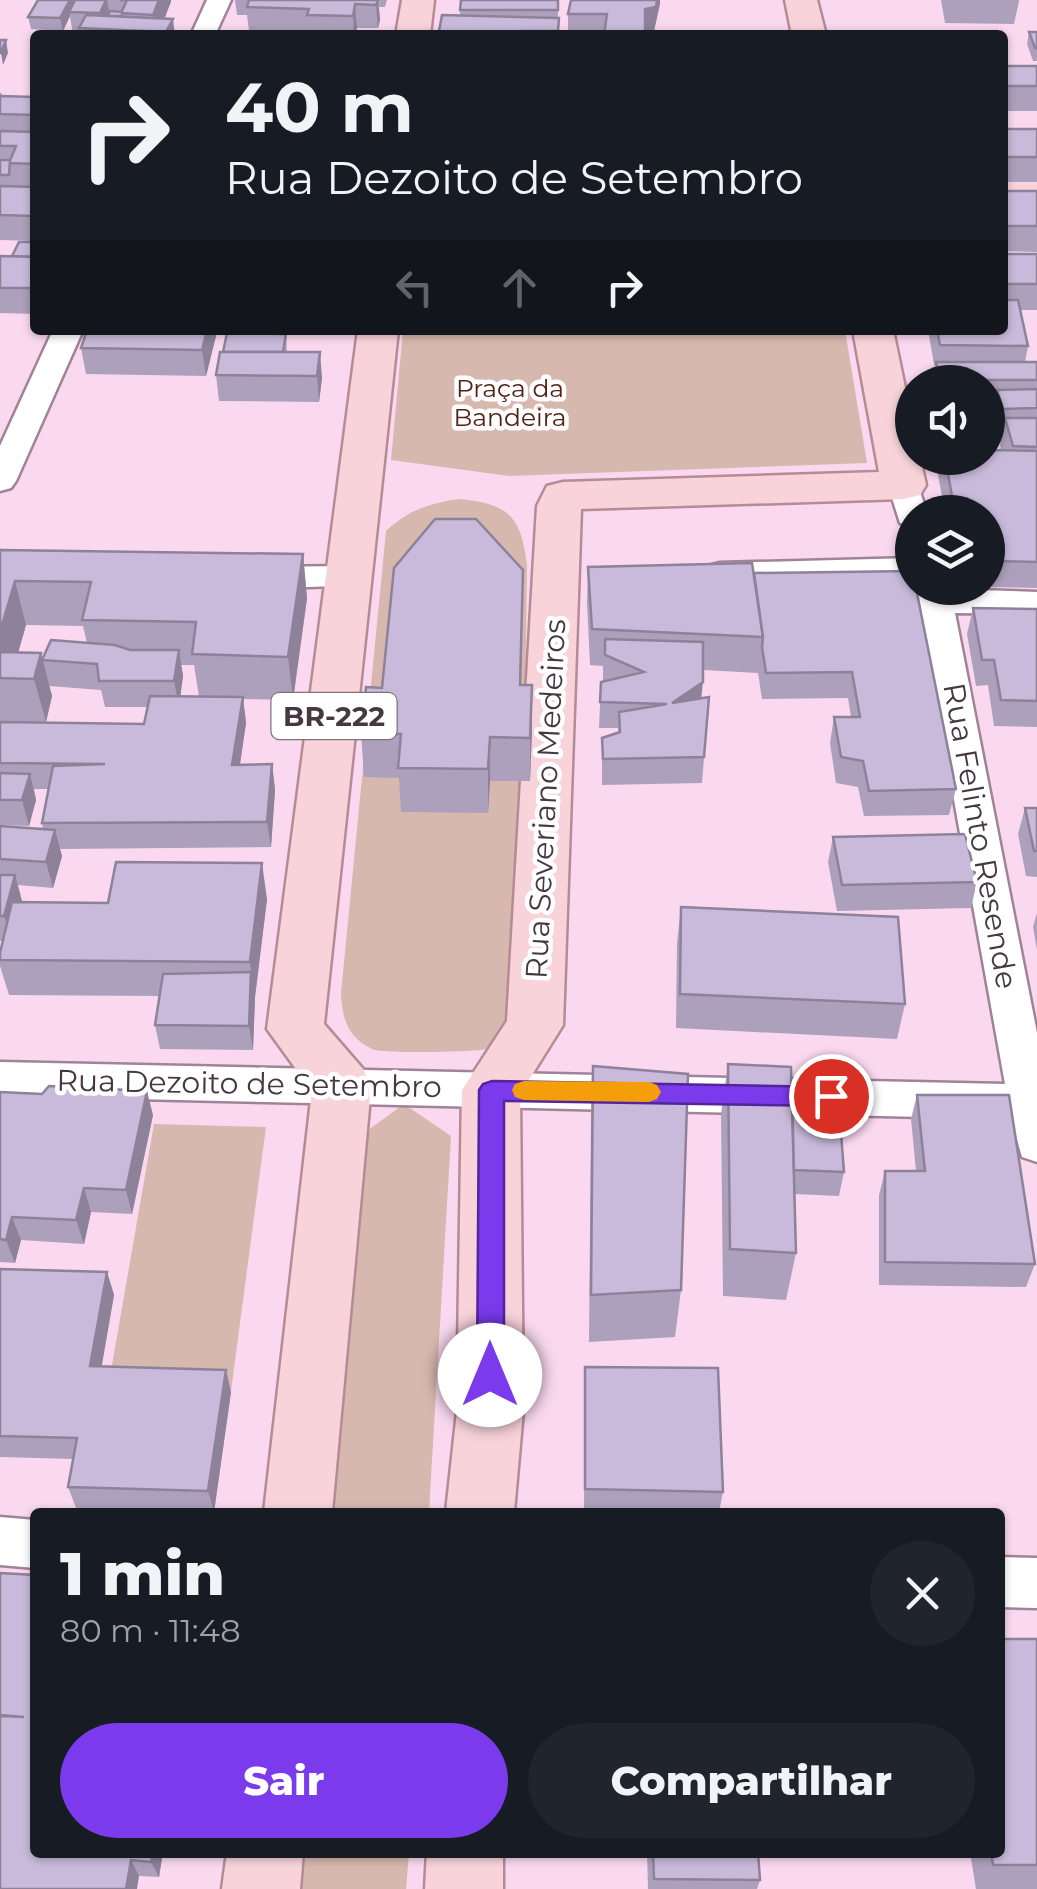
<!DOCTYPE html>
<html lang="pt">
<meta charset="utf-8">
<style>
:root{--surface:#171b24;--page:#20242c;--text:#f1f3f6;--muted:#9ea1a6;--accent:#7c3aed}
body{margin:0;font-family:Montserrat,sans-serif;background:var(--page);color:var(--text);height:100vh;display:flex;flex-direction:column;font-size:38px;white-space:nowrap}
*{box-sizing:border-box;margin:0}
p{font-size:32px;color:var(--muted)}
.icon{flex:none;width:55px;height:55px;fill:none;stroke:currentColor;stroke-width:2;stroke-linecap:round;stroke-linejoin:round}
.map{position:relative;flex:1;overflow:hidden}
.side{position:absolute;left:30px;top:1508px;width:975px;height:350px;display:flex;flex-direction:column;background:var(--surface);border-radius:10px;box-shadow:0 2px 8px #0004}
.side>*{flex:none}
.top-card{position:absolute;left:30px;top:30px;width:978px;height:305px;border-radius:10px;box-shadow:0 2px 8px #0004;background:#171b24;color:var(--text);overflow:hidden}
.controls{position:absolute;left:895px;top:365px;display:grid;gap:20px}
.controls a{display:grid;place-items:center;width:110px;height:110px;border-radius:50%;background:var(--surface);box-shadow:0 2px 8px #0004;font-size:50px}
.pin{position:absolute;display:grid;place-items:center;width:85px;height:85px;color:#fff;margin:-42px;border:5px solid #fff;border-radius:50%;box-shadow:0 2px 10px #0007}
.me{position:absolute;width:110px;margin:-55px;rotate:0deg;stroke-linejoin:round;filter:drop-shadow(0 0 8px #0008)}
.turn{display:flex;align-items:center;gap:35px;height:210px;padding:0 30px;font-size:45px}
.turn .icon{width:130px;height:130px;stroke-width:2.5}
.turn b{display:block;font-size:70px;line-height:85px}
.lanes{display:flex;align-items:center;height:95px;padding:0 30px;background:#0003;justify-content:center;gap:50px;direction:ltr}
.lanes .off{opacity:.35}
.round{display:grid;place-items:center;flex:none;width:105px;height:105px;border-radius:52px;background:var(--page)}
.overview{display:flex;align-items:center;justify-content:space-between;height:170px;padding:0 30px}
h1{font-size:60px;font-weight:800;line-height:75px}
.cta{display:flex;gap:20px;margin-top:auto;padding:20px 30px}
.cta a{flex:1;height:115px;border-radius:60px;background:var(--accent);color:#fff;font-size:40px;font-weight:800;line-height:115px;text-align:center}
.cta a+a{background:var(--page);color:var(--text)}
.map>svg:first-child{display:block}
.green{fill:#d7b8ae}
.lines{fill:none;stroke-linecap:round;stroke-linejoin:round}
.street-casing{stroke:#a18398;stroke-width:5}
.primary-casing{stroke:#b68b95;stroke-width:5}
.street{fill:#fff;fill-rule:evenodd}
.primary{fill:#f8d4da;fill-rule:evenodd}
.wall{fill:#ada0bc;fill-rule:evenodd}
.shaded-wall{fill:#8d8299}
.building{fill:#c9badb;stroke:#8d8299;stroke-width:2.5}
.route{fill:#7c3aed;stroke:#51269a;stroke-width:2.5}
.slow{fill:#f59e0b}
.labels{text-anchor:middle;stroke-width:9;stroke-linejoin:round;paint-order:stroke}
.far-park-label{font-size:25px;fill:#532213;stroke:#fff}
.shield{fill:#fff;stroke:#7d747a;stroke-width:2.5}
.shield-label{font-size:28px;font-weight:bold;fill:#453841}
.street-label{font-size:30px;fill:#453841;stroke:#fff}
</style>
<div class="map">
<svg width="1037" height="1889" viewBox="0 0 1037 1889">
<rect width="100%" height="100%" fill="#fad9f0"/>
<!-- green -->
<g class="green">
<polygon points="403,330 845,330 867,463 509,476 391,460"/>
<path d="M460,499C510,504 521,517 527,565L521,1020C513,1035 505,1045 487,1049C474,1052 380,1054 372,1049C347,1037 342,1018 341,993L386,531C408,510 430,503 460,499Z"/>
<polygon points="404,1104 451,1136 429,1512 329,1512 364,1133"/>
<polygon points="154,1124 266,1127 231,1391 108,1388"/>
<polygon points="297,1853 409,1853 406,1889 293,1889"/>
</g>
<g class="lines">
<!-- street casing -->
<g class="street-casing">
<g id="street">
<polygon points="207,0 231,0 215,35 191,35"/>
<polygon points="53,330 83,330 16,481 11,488 0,491 0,446"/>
<polygon points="904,475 915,478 927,512 912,512 912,526 900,523 888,485 893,478"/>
<polygon points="912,558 912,580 720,585 708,582 703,574 708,566 720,563"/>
<polygon points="351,566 363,569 368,577 363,585 254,589 242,586 237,578 242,570 254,567"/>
<polygon points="916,588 1037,592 1037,614 955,613 1037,1033 1037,1162 1022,1157 1011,1119 0,1096 0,1062 1005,1084"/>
<polygon points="0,1517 35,1520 35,1568 0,1565"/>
<polygon points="1000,1557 1037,1558 1037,1608 1000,1607"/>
</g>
</g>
<!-- primary casing -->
<g class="primary-casing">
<g id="primary">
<polygon points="402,0 434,0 430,35 396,35"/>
<polygon points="785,0 817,0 826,35 792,35"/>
<rect x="1002" y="179" width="35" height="22"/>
<polygon points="358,330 398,330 324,1024 363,1069 371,1086 332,1512 264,1512 312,1091 267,1029"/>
<polygon points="853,330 893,330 912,421 912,458 920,458 926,485 920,495 904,499 581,509 563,1025 520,1094 523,1411 514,1512 446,1512 457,1411 462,1090 507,1021 537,506 547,486 563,482 879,472"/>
<polygon points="227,1852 303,1852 300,1889 222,1889"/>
<polygon points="427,1852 503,1852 503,1889 425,1889"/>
</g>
</g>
<!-- street -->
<use href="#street" class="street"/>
<!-- primary -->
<use href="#primary" class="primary"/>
</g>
<!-- wall -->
<g class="wall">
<polygon points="75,0 171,0 165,18 175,35 73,35 70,16 63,31 31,29 28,17"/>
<polygon points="235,0 387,0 385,7 379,7 380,20 378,28 357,28 356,35 309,35 309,33 249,31 247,15 237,15"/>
<polygon points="461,0 558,0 558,35 439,35 439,31 460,16"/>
<polygon points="571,0 660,0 654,31 645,32 645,35 568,35 568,14"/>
<polygon points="941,0 1019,0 1019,1 1014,24 945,23"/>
<polygon points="1029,32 1037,32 1037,61 1033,61 1027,44"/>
<rect x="1002" y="66" width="35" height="45"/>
<polygon points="0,92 3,96 35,97 35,241 0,240"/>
<rect x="1002" y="129" width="35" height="53"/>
<polygon points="1002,191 1037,191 1037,252 1002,251"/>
<polygon points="35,242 35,314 0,313 0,256 12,256"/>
<path d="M1002,254H1037V310H1020L1028,346L1025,362H1037V588L988,587V512H945L938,475L942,458H988V382H932L935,370L928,330H1002ZM988,406H994L991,416L998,435H1002L1000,444L1001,451L990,450L994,432Z"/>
<polygon points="87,330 215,330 216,336 206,376 86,374 81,348"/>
<polygon points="286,334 287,352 322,378 319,402 219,401 216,375"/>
<path d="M0,550L303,554L307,598L293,700L243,699L246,723L240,765L272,764L275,790L271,847L60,849L62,856L53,888L18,885L22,902L108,903L267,899L255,997L253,1050L160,1049L155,1025L159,996L9,995L0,966V953L3,941H0V826L43,829L42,823L49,789H34L36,800L29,826L0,825V722L144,724L147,707H105L101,690L49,686L52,696L46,722H0ZM26,625L83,626L87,643L43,659L18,652ZM181,665H194L199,697L180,696L183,676Z"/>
<polygon points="588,567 754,573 912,571 956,789 949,815 864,816 858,787 836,783 830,743 834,717 851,717 848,698 762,699 758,673 703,670 701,699 709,697 702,783 602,785 602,738 618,732 618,728 599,728 601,682 603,681 603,666 590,665 587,603"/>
<polygon points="523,570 521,685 532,729 530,781 490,781 488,813 401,812 399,778 364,777 361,733 382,688"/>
<polygon points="973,608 1037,609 1037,727 994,726 988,685 976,686 967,634"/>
<polygon points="1025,808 1037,808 1037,877 1026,876 1018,834"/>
<polygon points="833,837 977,882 971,908 837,911 828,862"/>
<polygon points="681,907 905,1004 897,1039 676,1028 677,943"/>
<polygon points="1037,913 1037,950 1033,927"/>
<polygon points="728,1064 792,1093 844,1172 839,1196 794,1194 796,1253 786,1300 723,1296 721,1114"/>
<polygon points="593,1066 681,1290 675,1337 589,1342 591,1116"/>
<polygon points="0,1092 153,1115 132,1214 91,1212 84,1244 21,1240 15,1263 0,1262"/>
<polygon points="917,1095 1035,1264 1026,1287 879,1285 879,1195 885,1171 916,1171 911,1119"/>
<polygon points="0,1269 107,1272 114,1295 101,1366 231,1392 214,1512 76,1508 68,1487 73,1459 0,1457"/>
<polygon points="585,1367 723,1492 719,1512 584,1510"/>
<polygon points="1037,1639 1037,1889 976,1889 970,1852 1000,1852"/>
<polygon points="35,1852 163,1852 159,1877 139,1876"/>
<polygon points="647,1852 758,1852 760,1880 757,1889 648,1889"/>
</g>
<!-- shaded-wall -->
<g class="shaded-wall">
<polygon points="70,0 74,0 69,12 70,16 63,31 60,18"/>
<polygon points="107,0 111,23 103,29 100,13"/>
<polygon points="159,0 171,0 171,2 159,31 155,31 153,15"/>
<polygon points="378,0 380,20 378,28 376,5"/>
<polygon points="657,0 660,0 660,4 654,31 644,32 645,9"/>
<polygon points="355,4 357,28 354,35 353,16"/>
<polygon points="173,19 175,35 167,35 166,32"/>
<polygon points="6,40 8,53 3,65 1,53"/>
<polygon points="207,330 215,330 216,336 206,376 202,350"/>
<polygon points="320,352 322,378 319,402 317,376"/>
<polygon points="303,554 307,598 293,700 288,657"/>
<polygon points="15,581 26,625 11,678 0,673 0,632"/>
<polygon points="179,650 183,676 179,707 174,681"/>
<polygon points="41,653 52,696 46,722 34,679"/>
<polygon points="703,682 700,708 672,703"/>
<polygon points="532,685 532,729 530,781 530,738"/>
<polygon points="243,697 246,723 236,790 232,765"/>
<polygon points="490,737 490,781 488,813 488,769"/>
<polygon points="272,764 275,790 271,847 267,822"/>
<polygon points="30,774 36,800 29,826 22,800"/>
<polygon points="55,830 62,856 53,888 46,862"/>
<polygon points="262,863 267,899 255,997 253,1050 249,1026 251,972 250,962"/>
<polygon points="15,875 22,901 12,941 4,916"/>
<polygon points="147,1091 153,1115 132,1214 126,1190"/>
<polygon points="84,1188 91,1212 84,1244 76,1220"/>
<polygon points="12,1217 21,1240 15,1263 6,1240"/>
<polygon points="107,1272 114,1295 98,1388 90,1366"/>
<polygon points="226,1370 231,1392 214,1512 208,1491"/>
<polygon points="153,1852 163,1852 159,1877 151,1862"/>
<polygon points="131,1860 139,1876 137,1889 126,1889"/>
</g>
<!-- building -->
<g class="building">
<polygon points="38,0 70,0 60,18 28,17"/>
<polygon points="75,0 106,0 100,13 69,12"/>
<polygon points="120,0 159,0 153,15 121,13 127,0"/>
<polygon points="249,0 378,0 376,5 355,4 353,16 307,15 309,9 247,7"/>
<polygon points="461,0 558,0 558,10 460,10"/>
<polygon points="571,0 657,0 656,7 645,9 645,35 604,35 607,14 568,14"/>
<polygon points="110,11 122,12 122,16 108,16"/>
<polygon points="86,15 173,19 166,32 79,28"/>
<polygon points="442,15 559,18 558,31 522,31 521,35 459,35 459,32 439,31"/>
<polygon points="1029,32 1037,32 1037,48 1035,48"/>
<polygon points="0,40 6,40 1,53 0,53"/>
<rect x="1002" y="66" width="35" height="20"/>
<polygon points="0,96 35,97 35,115 0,114"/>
<rect x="1002" y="129" width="35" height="28"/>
<polygon points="0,131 35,132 35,164 9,163 16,146 0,146"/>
<polygon points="0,160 10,160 9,175 0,175"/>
<polygon points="0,186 35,187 35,216 0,215"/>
<rect x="1002" y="191" width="35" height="35"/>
<polygon points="19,242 35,242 35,257 12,256"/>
<rect x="1002" y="254" width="35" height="30"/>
<polygon points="0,256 35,257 34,288 0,288"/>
<polygon points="1002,300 1018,300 1028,346 940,345 937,330 1002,330"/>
<polygon points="87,330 207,330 202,350 81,348"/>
<polygon points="227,333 286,334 283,352 223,352"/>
<polygon points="220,352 320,352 317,376 216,375"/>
<polygon points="936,362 1037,362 1037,380 941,380"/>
<polygon points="1037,389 1037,408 1003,409 997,390"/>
<polygon points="988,405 994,432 988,432"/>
<polygon points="1005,418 1037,418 1037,447 1013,446"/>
<polygon points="988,450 1037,451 1037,562 988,561 988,512 955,512 945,458 988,458"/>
<polygon points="435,519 476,519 523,570 520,685 532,685 530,738 490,737 488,769 398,768 401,734 361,733 366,687 382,688 394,568"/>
<polygon points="0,550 303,554 288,657 192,654 196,622 82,620 91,582 15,581 0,632"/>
<polygon points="752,563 763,637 592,629 588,567"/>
<polygon points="912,571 912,588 916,588 956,789 869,791 863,761 841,757 834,717 860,717 852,672 766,673 762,647 763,637 754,573"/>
<polygon points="973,608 1037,609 1037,701 1001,700 994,660 982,660"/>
<polygon points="605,639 703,642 703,682 672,703 709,697 704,757 603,759 602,738 620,732 619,712 667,704 600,702 601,682 644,672 605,655"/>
<polygon points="51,640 115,645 130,650 179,650 174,681 99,681 97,664 42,660"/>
<polygon points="0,652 41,653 34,679 0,678"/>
<polygon points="150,696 243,697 232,765 272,764 267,822 42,823 53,766 105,764 0,763 0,722 144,724"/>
<polygon points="0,773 30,774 22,800 0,800"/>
<polygon points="1025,808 1037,808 1037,851 1034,851"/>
<polygon points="0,826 55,830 46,862 0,859"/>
<polygon points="965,834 977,882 842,885 833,837"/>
<polygon points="116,862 262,863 250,962 0,960 0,953 12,902 108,903"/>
<polygon points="0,875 15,875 4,916 0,916"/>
<polygon points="681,907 898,917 905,1004 680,994"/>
<polygon points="251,972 249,1026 155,1025 163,974"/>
<polygon points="728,1064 791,1067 796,1253 730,1249"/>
<polygon points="593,1066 688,1074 681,1290 591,1295"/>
<polygon points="49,1086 147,1091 126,1190 84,1188 76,1220 12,1217 6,1240 0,1239 0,1092 42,1094"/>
<polygon points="792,1093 838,1094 844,1172 794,1170"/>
<polygon points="917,1095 1009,1095 1035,1264 885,1262 885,1171 925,1171"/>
<polygon points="0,1269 107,1272 90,1366 226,1370 208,1491 68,1487 77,1438 0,1436"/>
<polygon points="585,1367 718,1368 723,1492 585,1489"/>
<polygon points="0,1573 35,1575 35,1852 153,1852 151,1862 131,1860 126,1889 0,1889 0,1716 24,1717 0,1715"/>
<polygon points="1000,1639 1037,1639 1037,1865 993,1865 991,1852 1000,1852"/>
<polygon points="653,1852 758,1852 760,1880 654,1879"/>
</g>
<!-- route -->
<polygon class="route" points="492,1081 831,1087 840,1090 843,1096 840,1103 831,1106 504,1101 504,1375 500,1384 490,1387 481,1384 477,1375 479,1090 483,1084"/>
<!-- slow -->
<polygon class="slow" points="524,1081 649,1082 657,1085 661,1092 657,1099 649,1102 524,1100 515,1097 512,1090 515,1084"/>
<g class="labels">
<!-- far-park labels -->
<g class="far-park-label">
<text x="510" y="397">Praça da<tspan x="510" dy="29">Bandeira</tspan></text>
</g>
<!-- shield labels -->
<rect class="shield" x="271.5" y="693" width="125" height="46" rx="8"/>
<g class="shield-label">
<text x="334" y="726">BR-222</text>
</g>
<!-- street labels -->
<g class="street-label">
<text transform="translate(546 799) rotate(-87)" y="10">Rua Severiano Medeiros</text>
<text transform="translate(980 836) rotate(80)" y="10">Rua Felinto Resende</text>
<text transform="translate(249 1084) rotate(1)" y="10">Rua Dezoito de Setembro</text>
</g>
</g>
</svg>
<div class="controls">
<a><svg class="icon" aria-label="sound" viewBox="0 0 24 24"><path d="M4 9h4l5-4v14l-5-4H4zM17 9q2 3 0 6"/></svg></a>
<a><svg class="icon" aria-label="layers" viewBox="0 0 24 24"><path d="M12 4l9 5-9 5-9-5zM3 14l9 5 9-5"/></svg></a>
</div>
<div class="pin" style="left:831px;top:1096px;background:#d93025"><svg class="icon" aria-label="arrive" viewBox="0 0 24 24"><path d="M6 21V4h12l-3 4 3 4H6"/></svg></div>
<svg class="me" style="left:490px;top:1375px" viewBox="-20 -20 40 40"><circle r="19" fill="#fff"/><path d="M0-13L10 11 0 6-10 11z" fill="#7c3aed"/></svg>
<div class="top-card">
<div class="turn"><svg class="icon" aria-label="right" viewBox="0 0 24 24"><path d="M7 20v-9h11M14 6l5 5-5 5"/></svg><div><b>40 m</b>Rua Dezoito de Setembro</div></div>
<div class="lanes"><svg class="icon off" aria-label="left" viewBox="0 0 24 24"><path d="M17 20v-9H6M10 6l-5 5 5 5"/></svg><svg class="icon off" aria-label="ahead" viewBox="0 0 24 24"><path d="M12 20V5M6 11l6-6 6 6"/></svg><svg class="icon" aria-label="right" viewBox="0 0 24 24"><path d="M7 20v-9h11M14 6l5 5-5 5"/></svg></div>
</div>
<section class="side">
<div class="overview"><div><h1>1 min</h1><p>80 m · 11:48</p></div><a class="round"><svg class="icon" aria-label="close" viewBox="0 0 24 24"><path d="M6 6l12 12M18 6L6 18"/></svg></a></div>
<div class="cta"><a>Sair</a><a>Compartilhar</a></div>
</section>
</div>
